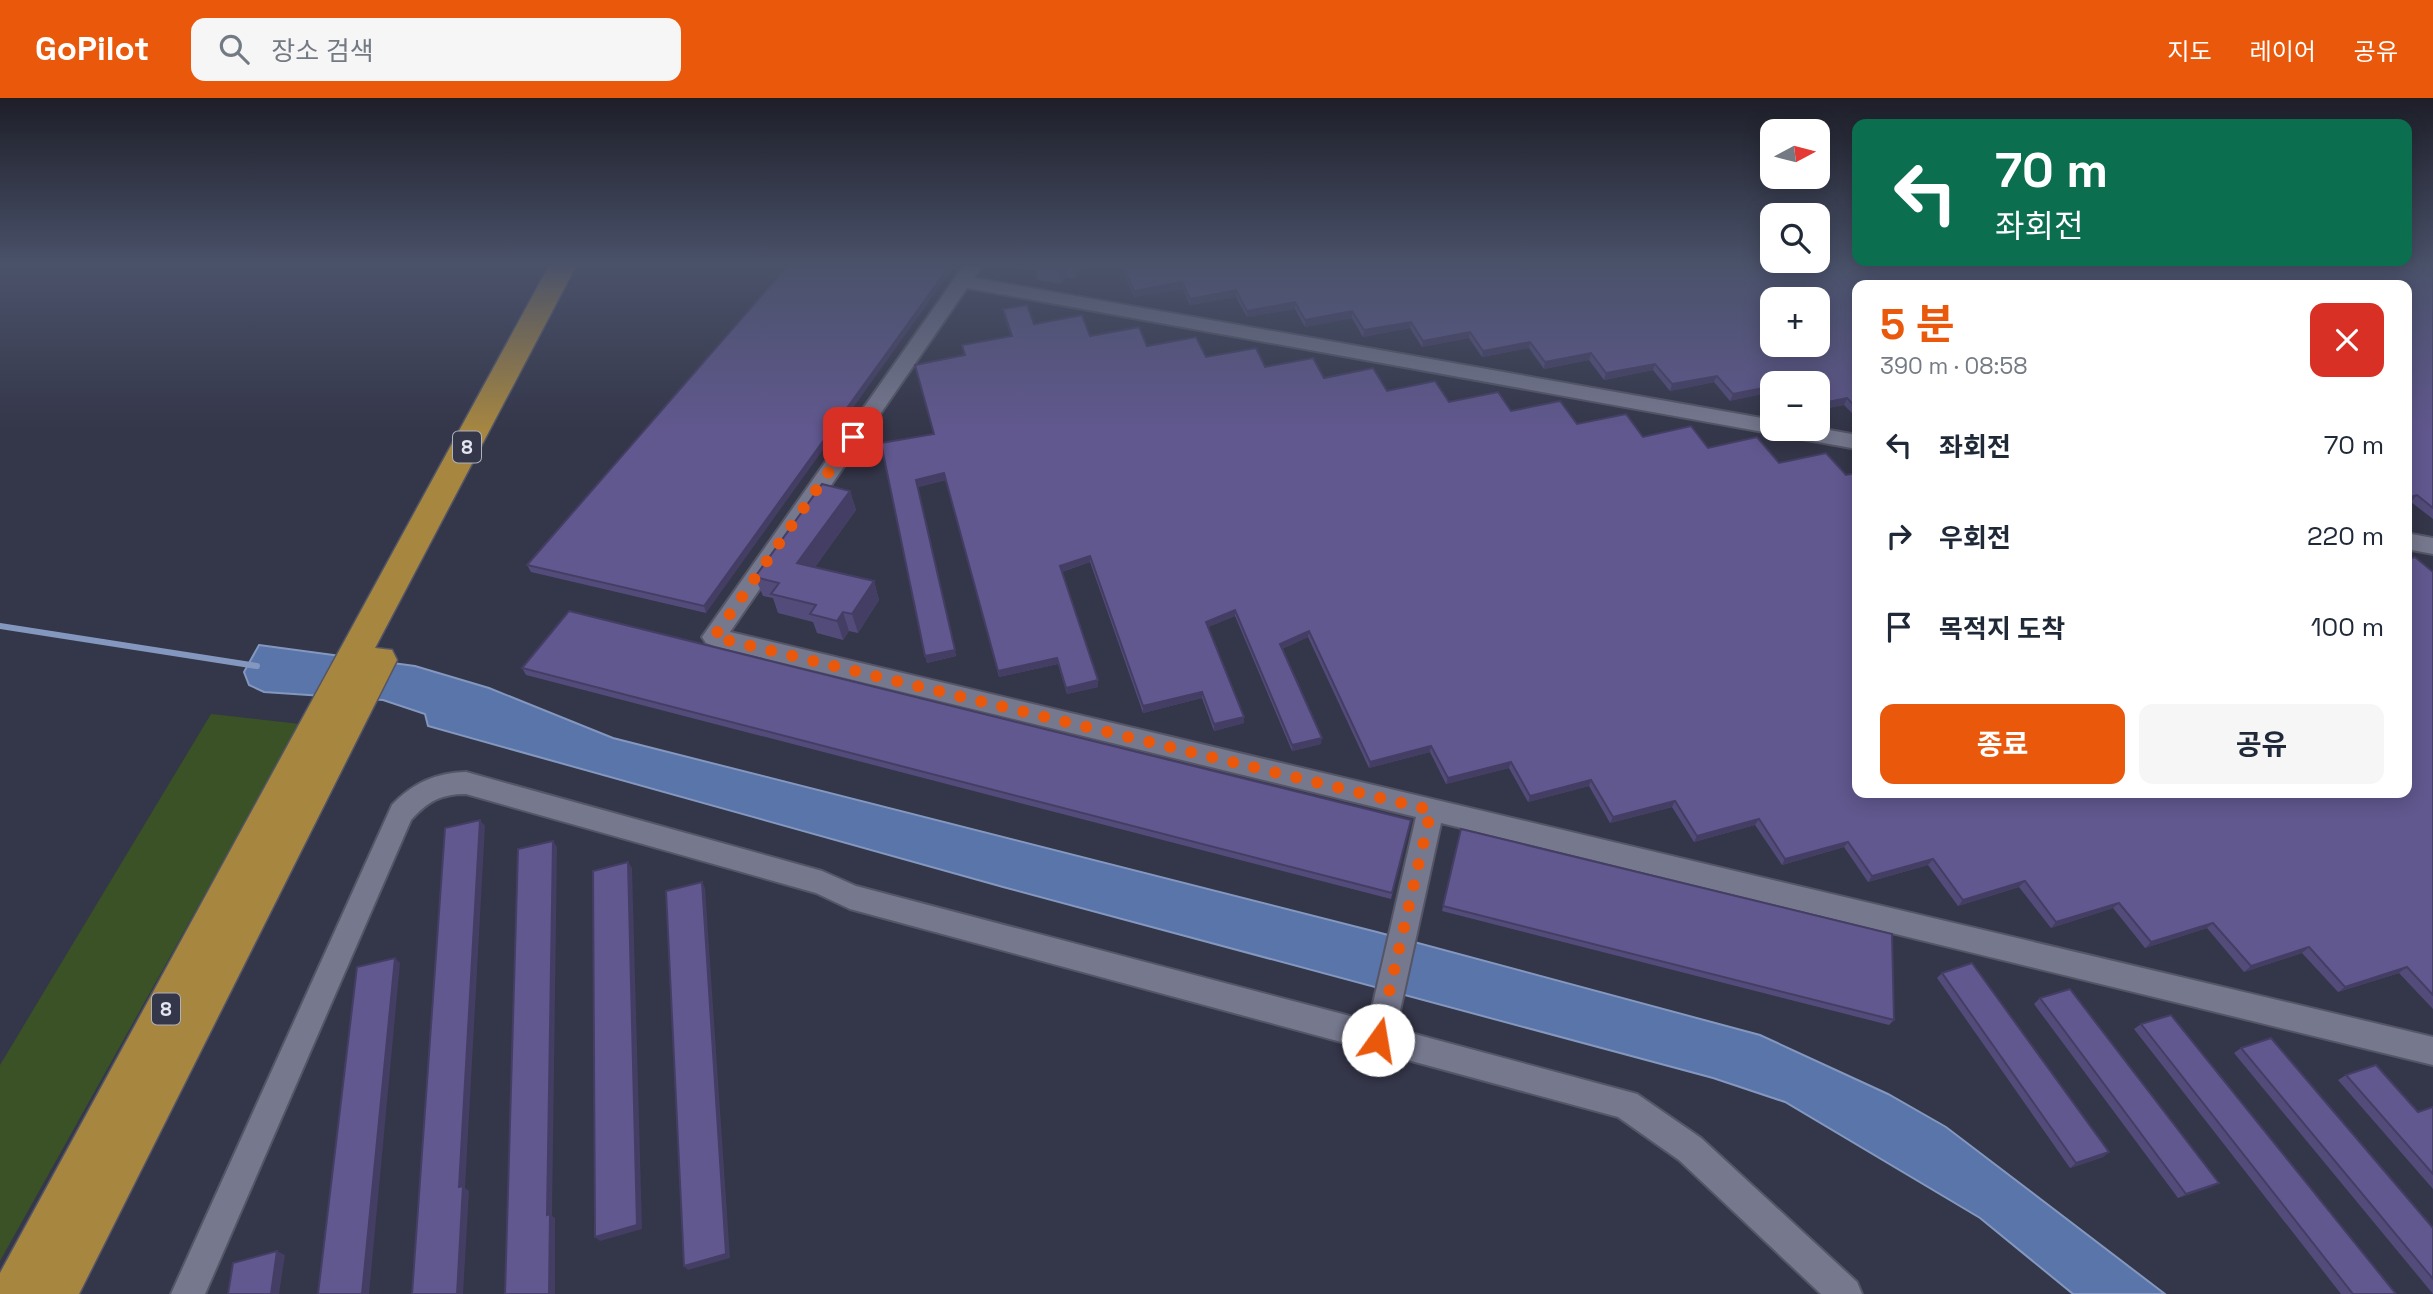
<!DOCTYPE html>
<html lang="ko">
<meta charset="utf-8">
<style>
:root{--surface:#fff;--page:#f6f6f7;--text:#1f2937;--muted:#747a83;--accent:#ea580c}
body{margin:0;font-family:"Space Grotesk","Noto Sans KR",sans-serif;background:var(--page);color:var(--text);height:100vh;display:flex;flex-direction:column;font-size:26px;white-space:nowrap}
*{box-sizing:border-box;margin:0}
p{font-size:23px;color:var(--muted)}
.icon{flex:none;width:38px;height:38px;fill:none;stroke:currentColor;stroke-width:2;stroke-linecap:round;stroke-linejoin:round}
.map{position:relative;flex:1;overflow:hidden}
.sheet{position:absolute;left:1852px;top:182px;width:560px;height:518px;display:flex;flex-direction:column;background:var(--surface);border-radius:14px;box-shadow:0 4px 18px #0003}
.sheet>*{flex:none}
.top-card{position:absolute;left:1852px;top:21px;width:560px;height:147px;border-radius:14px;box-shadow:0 4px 18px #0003;background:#0b6e4f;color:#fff;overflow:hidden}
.needle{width:46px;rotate:83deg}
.buttons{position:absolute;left:1760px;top:21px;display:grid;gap:14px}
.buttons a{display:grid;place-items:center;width:70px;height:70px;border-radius:14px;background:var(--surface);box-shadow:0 4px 18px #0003;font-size:35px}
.pin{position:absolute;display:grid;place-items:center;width:60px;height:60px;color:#fff;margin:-30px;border-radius:14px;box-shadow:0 4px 10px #0006}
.me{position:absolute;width:77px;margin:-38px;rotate:13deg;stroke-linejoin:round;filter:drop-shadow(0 0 5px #0008)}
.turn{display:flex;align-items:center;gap:24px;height:147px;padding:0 28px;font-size:32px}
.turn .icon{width:91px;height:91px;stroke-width:2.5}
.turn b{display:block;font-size:49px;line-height:60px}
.round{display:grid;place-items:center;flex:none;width:74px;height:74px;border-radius:14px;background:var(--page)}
.head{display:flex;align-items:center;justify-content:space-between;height:119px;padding:0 28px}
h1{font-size:42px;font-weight:700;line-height:52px;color:var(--accent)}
.primary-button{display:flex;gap:14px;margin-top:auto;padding:14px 28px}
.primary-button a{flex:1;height:80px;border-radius:14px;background:var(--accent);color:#fff;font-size:28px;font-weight:700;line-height:80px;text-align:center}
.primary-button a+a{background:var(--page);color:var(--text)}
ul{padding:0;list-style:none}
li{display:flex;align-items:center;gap:21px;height:91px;padding:0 28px}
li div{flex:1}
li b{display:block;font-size:26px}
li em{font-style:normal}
header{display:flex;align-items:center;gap:42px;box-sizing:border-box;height:98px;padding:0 35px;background:var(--accent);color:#fff}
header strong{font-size:33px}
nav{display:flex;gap:38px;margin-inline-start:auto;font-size:24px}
.search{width:490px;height:63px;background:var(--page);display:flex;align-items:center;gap:18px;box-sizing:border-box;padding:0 24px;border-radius:14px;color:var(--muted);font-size:26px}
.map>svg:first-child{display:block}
.green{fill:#3a5225}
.water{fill:#5a75a9;stroke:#8397bf;stroke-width:2}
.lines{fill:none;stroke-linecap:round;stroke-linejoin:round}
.stream{stroke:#8397bf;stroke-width:6}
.minor-casing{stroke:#545566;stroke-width:4}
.highway-casing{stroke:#545566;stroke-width:3}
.minor{fill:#76788e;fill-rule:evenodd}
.highway{fill:#a78740;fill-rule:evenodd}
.wall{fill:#534c7b}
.shaded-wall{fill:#443e64}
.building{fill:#61588f;stroke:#443e64;stroke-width:2;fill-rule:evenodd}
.route{stroke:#ea580c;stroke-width:12;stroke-dasharray:0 21.6}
.labels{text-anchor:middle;stroke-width:5;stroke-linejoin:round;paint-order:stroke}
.shield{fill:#343649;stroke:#afb1bf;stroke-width:2}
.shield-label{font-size:19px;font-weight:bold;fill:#e4e6f2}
</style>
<header>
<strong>GoPilot</strong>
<div class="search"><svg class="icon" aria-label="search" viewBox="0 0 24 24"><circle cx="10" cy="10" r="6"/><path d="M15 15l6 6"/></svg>장소 검색</div>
<nav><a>지도</a><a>레이어</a><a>공유</a></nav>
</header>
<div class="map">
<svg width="2433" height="1196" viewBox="0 0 2433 1196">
<rect width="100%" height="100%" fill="#343649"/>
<!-- green -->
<polygon class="green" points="211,616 300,626 0,1163 0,967"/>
<!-- water -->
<polygon class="water" points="259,547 415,568 489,590 613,640 1377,834 1760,937 1888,996 1946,1029 2165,1196 2073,1196 1980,1120 1785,1004 1713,980 1003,789 428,628 425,616 383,602 264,594 249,587 244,574"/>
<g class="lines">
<!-- stream -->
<polyline class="stream" points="0,528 257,568"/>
<!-- minor casing -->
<g class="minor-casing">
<g id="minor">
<path d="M965,166H983L974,180L1773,322V331L1818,330L1857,337V351L967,190L730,534L2433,939V967L1441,725L1396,931L1637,996L1701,1040L1857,1184L1862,1196H1821L1679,1062L1618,1019L850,811L816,795L466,696C441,696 428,703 411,722L205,1196H171L392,707C413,685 435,675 466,674L822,773L856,788L1369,923L1416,719L714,548L706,545L702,539Z"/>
<polygon points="2406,435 2433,440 2433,456 2406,451"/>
</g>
</g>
<!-- highway casing -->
<g class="highway-casing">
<polygon id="highway" points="550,166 577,166 375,550 392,552 397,562 79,1196 0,1196 0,1175"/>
</g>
<!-- minor -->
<use href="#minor" class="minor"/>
<!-- highway -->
<use href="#highway" class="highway"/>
</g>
<!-- wall -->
<g class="wall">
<polygon points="789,166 706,515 531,474 527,467"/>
<polygon points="1014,166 1084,166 1074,181 1066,179 1061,186 1037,182 1036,173 1015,169"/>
<polygon points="1120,166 2433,166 2433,421 2411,404 1857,187 1857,320 1844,307 1818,312 1818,285 1773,285 1730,303 1714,284 1670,293 1653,272 1604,282 1589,262 1544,271 1529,250 1482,259 1469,240 1422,249 1410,230 1363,239 1352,220 1305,229 1295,211 1247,219 1236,199 1190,207 1183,191 1134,199"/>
<polygon points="1003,211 1034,226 1090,238 1206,259 1324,280 1449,304 1511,313 1577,326 1857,695 2433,474 2433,911 2399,875 2338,894 2302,855 2244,874 2207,830 2145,850 2113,810 2051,830 2019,789 1958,808 1928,767 1868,784 1844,749 1782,767 1755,727 1694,744 1672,709 1610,725 1589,688 1528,704 1509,670 1446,686 1430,654 1369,670 1308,539 1282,551 1321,646 1292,653 1235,518 1208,529 1244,619 1244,625 1214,633 1202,600 1143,615 1090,464 1062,474 1098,589 1067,596 1058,566 999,579 946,382 918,389 956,558 927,565 881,345 933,336 964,258 962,247 1011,238 1004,218"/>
<polygon points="850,393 856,412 815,469 874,483 879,502 858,535 849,533 843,542 817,535 813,524 778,515 773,500 763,498 755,479"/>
<polygon points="522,570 1411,722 1391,801 526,577"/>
<polygon points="1461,731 1894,922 1889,927 1442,813"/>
<polygon points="1942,875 2109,1054 2103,1059 2070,1070 1937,880"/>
<polygon points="2040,900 2219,1085 2211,1089 2178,1100 2034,906"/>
<polygon points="2141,926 2396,1196 2341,1196 2134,931"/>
<polygon points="2241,950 2433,1130 2433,1196 2234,955"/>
<polygon points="2346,977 2418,1014 2433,1009 2433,1091 2338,982"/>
</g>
<!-- shaded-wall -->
<g class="shaded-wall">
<polygon points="951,166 956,166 706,515 704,508"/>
<polygon points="1060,166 1065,166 1066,179 1061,186"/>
<polygon points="1073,166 1084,166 1074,181"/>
<polygon points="1182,184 1183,191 1134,199 1134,193"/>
<polygon points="1236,192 1236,199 1190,207 1190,201"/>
<polygon points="1295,204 1295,211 1247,219 1247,213"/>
<polygon points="1352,213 1352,220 1305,229 1305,222"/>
<polygon points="1411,224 1410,230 1363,239 1364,232"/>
<polygon points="1470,234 1469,240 1422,249 1423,243"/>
<polygon points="1530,244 1529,250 1482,259 1483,253"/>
<polygon points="1591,255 1589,262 1544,271 1545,264"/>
<polygon points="1655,266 1653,272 1604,282 1606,275"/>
<polygon points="1717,278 1714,284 1670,293 1672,286"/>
<polygon points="1773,288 1773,294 1730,303 1733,296"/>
<polygon points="1847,300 1844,307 1818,312 1818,306"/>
<polygon points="944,375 946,382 918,389 956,558 927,565 925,558 916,382"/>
<polygon points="850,393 856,412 804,484 797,465"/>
<polygon points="2417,397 2411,404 2406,405 2406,400"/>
<polygon points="1090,458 1090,464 1061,474 1060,468"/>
<polygon points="874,483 879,502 858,535 852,516"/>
<polygon points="1235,512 1235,518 1206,530 1206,524"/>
<polygon points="843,514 849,533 843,542 837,523"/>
<polygon points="1309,533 1308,539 1280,552 1280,546"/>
<polygon points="1057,560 1058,566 999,579 998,573"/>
<polygon points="1098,582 1098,589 1067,596 1066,590"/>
<polygon points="1202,594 1202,600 1143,615 1143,608"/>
<polygon points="1244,619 1244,625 1214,633 1214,626"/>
<polygon points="1322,640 1321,646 1292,653 1292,647"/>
<polygon points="1431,648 1430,654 1369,670 1370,664"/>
<polygon points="1511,664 1509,670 1446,686 1448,680"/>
<polygon points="1591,682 1589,688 1528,704 1530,698"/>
<polygon points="1675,703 1672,709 1610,725 1613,719"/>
<polygon points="1759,721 1755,727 1694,744 1697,738"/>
<polygon points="480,722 485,728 465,1090 469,1093 463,1196 457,1196 459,1089"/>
<polygon points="553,743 557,749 552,1118 555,1120 555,1196 549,1196 547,1117"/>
<polygon points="1848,744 1844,749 1782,767 1785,761"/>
<polygon points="1933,761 1928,767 1868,784 1872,778"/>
<polygon points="628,764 632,770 642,1131 600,1143 595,1139"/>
<polygon points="2025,783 2019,789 1958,808 1963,802"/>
<polygon points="702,784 705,790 730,1160 688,1172 684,1168"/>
<polygon points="2119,805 2113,810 2051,830 2056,824"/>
<polygon points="2213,825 2207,830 2145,850 2151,844"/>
<polygon points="2309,849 2302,855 2244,874 2251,868"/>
<polygon points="395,860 400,865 369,1196 362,1196"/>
<polygon points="2407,869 2399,875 2338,894 2345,889"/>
<polygon points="2109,1054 2103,1059 2070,1070 2076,1065"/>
<polygon points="2219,1085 2211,1089 2178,1100 2186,1096"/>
<polygon points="277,1153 285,1157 279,1196 271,1196"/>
</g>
<!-- building -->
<g class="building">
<polygon points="789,166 951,166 704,508 527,467"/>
<path d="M1122,166H2433V410L2417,397L2406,400V187H1857V310L1847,300L1818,306V285H1773V288L1733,296L1717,278L1672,286L1655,266L1606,275L1591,255L1545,264L1530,244L1483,253L1470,234L1423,243L1411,224L1364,232L1352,213L1305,222L1295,204L1247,213L1236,192L1190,201L1182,184L1134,193ZM1773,201H1818V247H1773Z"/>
<polygon points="1027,207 1034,226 1082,217 1090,238 1139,229 1147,248 1196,239 1206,259 1256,250 1265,269 1313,260 1324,280 1373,270 1387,293 1435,283 1449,304 1498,294 1511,313 1560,303 1577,326 1626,316 1643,339 1691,328 1708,350 1757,339 1779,365 1826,355 1846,377 1857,375 1857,695 2406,695 2406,462 2415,459 2433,474 2433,897 2407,869 2345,889 2309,849 2251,868 2213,825 2151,844 2119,805 2056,824 2025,783 1963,802 1933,761 1872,778 1848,744 1785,761 1759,721 1697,738 1675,703 1613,719 1591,682 1530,698 1511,664 1448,680 1431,648 1370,664 1309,533 1280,546 1322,640 1292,647 1235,512 1206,524 1244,619 1214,626 1202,594 1143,608 1090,458 1060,468 1098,582 1066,590 1057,560 998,573 944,375 916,382 955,552 925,558 881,345 934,336 915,267 965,257 962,247 1012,238 1003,211"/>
<polygon points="822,386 850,393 797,465 874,483 852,516 843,514 837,523 810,516 816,507 771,496 779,485 755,479"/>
<polygon points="569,513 1411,722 1392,795 522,570"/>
<polygon points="480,722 459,1089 463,1088 457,1196 412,1196 445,730"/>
<polygon points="1461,731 1892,836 1894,922 1443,808"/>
<polygon points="553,743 547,1117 550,1116 549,1196 505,1196 518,751"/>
<polygon points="628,764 637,1127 595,1139 593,773"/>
<polygon points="702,784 726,1156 684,1168 666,793"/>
<polygon points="395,860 362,1196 318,1196 357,869"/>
<polygon points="1972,865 2109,1054 2076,1065 1942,875"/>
<polygon points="2070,891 2219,1085 2186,1096 2040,900"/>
<polygon points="2171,917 2396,1196 2353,1196 2141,926"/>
<polygon points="2271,940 2433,1130 2433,1181 2241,950"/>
<polygon points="2376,967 2418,1014 2433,1009 2433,1076 2346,977"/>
<polygon points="277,1153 271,1196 228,1196 233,1165"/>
</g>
<!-- sky -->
<linearGradient id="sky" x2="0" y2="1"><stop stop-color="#1d1e28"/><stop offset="0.5" stop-color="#4a526a"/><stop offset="1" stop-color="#4a526a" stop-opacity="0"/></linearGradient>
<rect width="2433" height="334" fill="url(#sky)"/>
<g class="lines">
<!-- route -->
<polyline class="route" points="853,339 714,539 1431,712 1378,942"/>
</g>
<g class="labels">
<!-- shield labels -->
<g class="shield">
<rect x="453" y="333.5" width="28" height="31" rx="5"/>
<rect x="152" y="895.5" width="28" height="31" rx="5"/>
</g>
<g class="shield-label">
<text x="467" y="356">8</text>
<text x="166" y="918">8</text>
</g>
</g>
</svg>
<div class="buttons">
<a><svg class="needle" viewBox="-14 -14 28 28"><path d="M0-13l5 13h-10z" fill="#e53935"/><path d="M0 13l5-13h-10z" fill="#747a83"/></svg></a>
<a><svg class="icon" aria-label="search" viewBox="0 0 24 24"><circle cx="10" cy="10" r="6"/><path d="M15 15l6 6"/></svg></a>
<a>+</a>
<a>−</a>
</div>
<div class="pin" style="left:853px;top:339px;background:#d93025"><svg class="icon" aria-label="arrive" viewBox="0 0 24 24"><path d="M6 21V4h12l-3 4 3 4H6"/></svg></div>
<svg class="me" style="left:1378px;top:942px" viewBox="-20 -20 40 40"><circle r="19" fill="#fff"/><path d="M0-13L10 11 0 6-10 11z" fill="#ea580c"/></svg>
<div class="top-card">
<div class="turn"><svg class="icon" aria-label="left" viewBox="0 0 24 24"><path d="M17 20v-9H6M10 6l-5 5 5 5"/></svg><div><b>70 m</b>좌회전</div></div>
</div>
<section class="sheet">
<div class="head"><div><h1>5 분</h1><p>390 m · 08:58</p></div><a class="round" style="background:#d93025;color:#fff"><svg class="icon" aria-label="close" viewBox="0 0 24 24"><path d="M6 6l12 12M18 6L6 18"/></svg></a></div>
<ul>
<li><svg class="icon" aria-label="left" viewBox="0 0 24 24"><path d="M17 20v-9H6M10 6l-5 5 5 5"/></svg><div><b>좌회전</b></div><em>70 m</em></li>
<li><svg class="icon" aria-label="right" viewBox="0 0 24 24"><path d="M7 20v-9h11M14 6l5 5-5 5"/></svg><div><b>우회전</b></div><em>220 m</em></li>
<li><svg class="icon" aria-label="arrive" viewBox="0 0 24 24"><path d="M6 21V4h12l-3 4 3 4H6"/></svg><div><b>목적지 도착</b></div><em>100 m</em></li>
</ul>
<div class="primary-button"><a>종료</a><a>공유</a></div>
</section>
</div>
